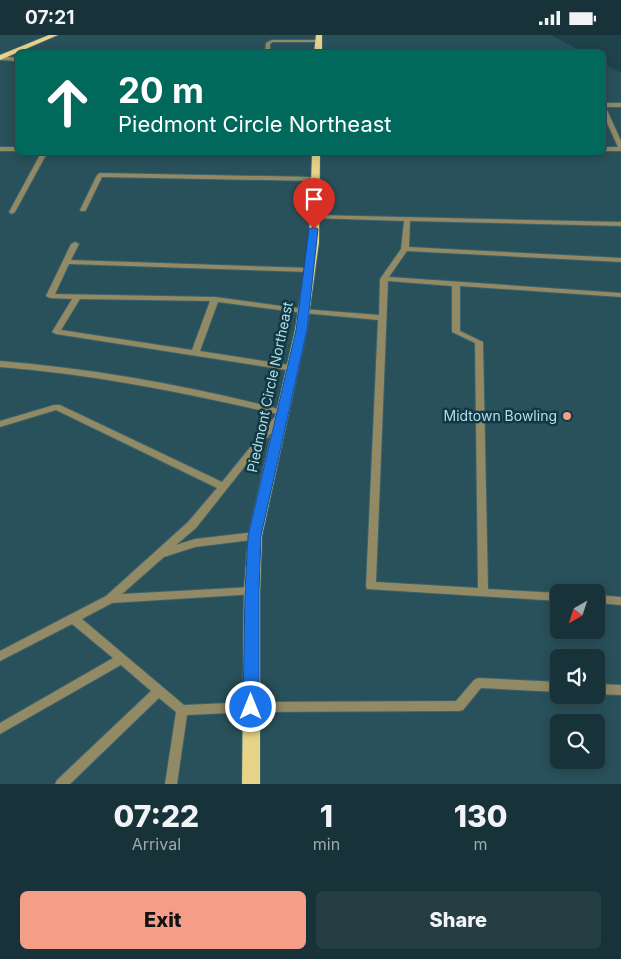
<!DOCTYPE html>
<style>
:root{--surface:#173238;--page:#243e43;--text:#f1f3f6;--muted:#9eaaae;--line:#364d53;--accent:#f49e88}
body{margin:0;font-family:Inter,sans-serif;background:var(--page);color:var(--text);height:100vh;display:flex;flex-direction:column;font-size:19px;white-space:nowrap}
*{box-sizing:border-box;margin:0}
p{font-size:16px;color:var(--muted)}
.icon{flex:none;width:28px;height:28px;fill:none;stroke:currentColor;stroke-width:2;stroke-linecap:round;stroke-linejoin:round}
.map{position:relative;height:749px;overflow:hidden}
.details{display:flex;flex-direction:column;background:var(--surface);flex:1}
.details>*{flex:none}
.guide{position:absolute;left:15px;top:15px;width:591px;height:105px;border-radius:8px;box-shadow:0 2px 12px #0003,0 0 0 1px var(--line);background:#00695c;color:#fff;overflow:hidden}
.needle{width:32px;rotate:219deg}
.buttons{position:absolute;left:550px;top:549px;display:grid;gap:10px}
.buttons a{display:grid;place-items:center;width:55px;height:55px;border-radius:8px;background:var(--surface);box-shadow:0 2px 12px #0003,0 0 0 1px var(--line);font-size:25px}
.pin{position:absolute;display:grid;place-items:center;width:42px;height:42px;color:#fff;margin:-51px -21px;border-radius:50% 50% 50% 0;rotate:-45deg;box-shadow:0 0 5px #0007}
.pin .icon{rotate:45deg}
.me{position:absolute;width:55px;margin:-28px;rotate:0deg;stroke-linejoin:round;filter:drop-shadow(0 0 4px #0008)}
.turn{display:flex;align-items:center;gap:18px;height:105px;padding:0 20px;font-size:22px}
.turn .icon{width:65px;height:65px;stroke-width:2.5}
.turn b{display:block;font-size:35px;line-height:42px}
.eta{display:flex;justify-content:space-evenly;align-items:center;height:85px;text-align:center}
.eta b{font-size:30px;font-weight:800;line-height:35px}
.button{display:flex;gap:10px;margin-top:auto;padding:10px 20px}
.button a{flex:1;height:58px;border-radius:8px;background:var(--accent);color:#111;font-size:20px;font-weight:800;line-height:58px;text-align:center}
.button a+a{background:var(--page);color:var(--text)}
.status{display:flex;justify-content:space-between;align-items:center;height:35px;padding:0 25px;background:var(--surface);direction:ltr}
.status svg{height:14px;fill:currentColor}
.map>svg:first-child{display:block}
.built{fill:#29515b;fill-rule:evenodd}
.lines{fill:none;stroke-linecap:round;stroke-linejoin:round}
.minor-casing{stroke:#3b626b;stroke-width:2}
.major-casing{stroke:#3b626b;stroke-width:2}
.minor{fill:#928965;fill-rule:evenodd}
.major{fill:#e7d489;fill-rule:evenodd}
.route{fill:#1a73e8;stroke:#114b97}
.poi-dot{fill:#f49e88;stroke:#143841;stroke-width:2}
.labels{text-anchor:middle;stroke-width:5;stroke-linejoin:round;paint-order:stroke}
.street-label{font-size:14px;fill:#addfec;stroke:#143841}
.poi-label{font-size:14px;fill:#addfec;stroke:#143841;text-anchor:end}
</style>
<div class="status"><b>07:21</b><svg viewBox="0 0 49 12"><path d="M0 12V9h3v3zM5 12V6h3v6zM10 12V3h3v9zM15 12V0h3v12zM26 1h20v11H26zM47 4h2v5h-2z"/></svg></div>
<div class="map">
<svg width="621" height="749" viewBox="0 0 621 749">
<rect width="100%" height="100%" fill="#1f434b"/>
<!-- built -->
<path class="built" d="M0,0H551L583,17L18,18V118H604V29L621,38V749H0ZM559,558H596V595H559ZM559,622H596V660H559ZM559,688H596V725H559Z"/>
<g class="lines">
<!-- minor casing -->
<g class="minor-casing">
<g id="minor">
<polygon points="272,5 319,5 321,6 319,7 273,7 270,9 270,18 265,18 266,8"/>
<polygon points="0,21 18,23 18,26 0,25"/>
<rect x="604" y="68" width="17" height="4"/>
<polygon points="604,73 607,75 621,106 621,116 604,116 604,112 618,112 604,81"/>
<rect x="0" y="112" width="18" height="4"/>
<polygon points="41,118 47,118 15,177 12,179 10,178 9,177"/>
<polygon points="100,138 315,142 318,144 315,146 102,142 86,175 85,176 81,176 80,175 97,140"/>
<path d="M314,180L621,187V191L410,186L409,212L621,223V227L407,216L389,242L621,258V262L460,251V296L483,307L488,554L559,558V566L367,554L366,551L378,285L303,278L218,267L200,316L296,331L297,333L293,336L56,299L52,297L72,264L50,263L46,261L71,209L75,207L79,209L71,225L310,233L314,235L310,237L69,229L55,259L215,262L303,274L379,280L380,244L401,214L404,186L312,183L311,182ZM388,246L452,251V297L475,308L478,553L376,547ZM80,264L210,266L192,315L61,295Z"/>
<path d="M0,326C96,334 192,351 286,376L287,378L196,493L176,510L195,504L255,497L259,498L260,501L259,504L195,512L164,522L122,559L252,552L256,553L257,556L256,559L112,568L82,584L184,670L251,667L456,666L474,645L478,643L559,647V657L481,653L463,675L459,676L251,677L187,680L177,749H165L176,677L159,663L70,749H55L57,745L151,656L121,630L0,699V688L113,623L72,589L0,626V616L106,561L188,487L217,453L56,375L0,392V386L54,370H60L222,447L277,379C185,358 94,339 0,332Z"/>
<polygon points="596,560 621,562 621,570 596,568"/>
<polygon points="596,649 621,650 621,660 596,659"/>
</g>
</g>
<!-- major casing -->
<g class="major-casing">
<g id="major">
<polygon points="49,0 58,0 0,25 0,20"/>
<polygon points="316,0 322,0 322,18 314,18"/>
<polygon points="312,118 320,118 319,207 307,295 262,501 260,556 260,749 242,749 244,556 248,501 295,295 309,207"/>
</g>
</g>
<!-- minor -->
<use href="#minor" class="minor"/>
<!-- major -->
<use href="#major" class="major"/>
</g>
<!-- route -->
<polygon class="route" points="314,192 318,194 307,295 261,501 259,556 259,672 256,677 251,679 246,677 243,672 245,556 248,501 296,295 309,194"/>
<!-- markers -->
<circle class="poi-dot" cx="567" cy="381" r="5"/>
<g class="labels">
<!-- street labels -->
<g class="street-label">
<text transform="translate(270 352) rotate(-78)" y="5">Piedmont Circle Northeast</text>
</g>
<!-- poi labels -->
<g class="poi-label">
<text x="557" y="386">Midtown Bowling</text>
</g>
</g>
</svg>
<div class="buttons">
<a><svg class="needle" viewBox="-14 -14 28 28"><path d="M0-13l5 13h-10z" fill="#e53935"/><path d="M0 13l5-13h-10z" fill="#9eaaae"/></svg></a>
<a><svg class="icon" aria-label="sound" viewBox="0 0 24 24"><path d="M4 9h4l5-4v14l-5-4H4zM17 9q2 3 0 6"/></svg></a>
<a><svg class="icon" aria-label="search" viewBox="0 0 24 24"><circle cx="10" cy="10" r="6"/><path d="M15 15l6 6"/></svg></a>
</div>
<div class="pin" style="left:314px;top:194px;background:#d93025"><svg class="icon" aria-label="arrive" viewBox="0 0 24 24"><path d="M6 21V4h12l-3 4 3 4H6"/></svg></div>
<svg class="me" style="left:251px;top:672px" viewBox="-20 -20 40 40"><circle r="17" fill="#1a73e8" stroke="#fff" stroke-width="3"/><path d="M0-11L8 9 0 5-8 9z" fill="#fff"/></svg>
<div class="guide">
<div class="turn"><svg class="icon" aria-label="ahead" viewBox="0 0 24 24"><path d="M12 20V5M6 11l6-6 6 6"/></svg><div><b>20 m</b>Piedmont Circle Northeast</div></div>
</div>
</div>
<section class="details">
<div class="eta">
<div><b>07:22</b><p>Arrival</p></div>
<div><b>1</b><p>min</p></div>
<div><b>130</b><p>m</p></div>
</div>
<div class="button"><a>Exit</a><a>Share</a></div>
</section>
